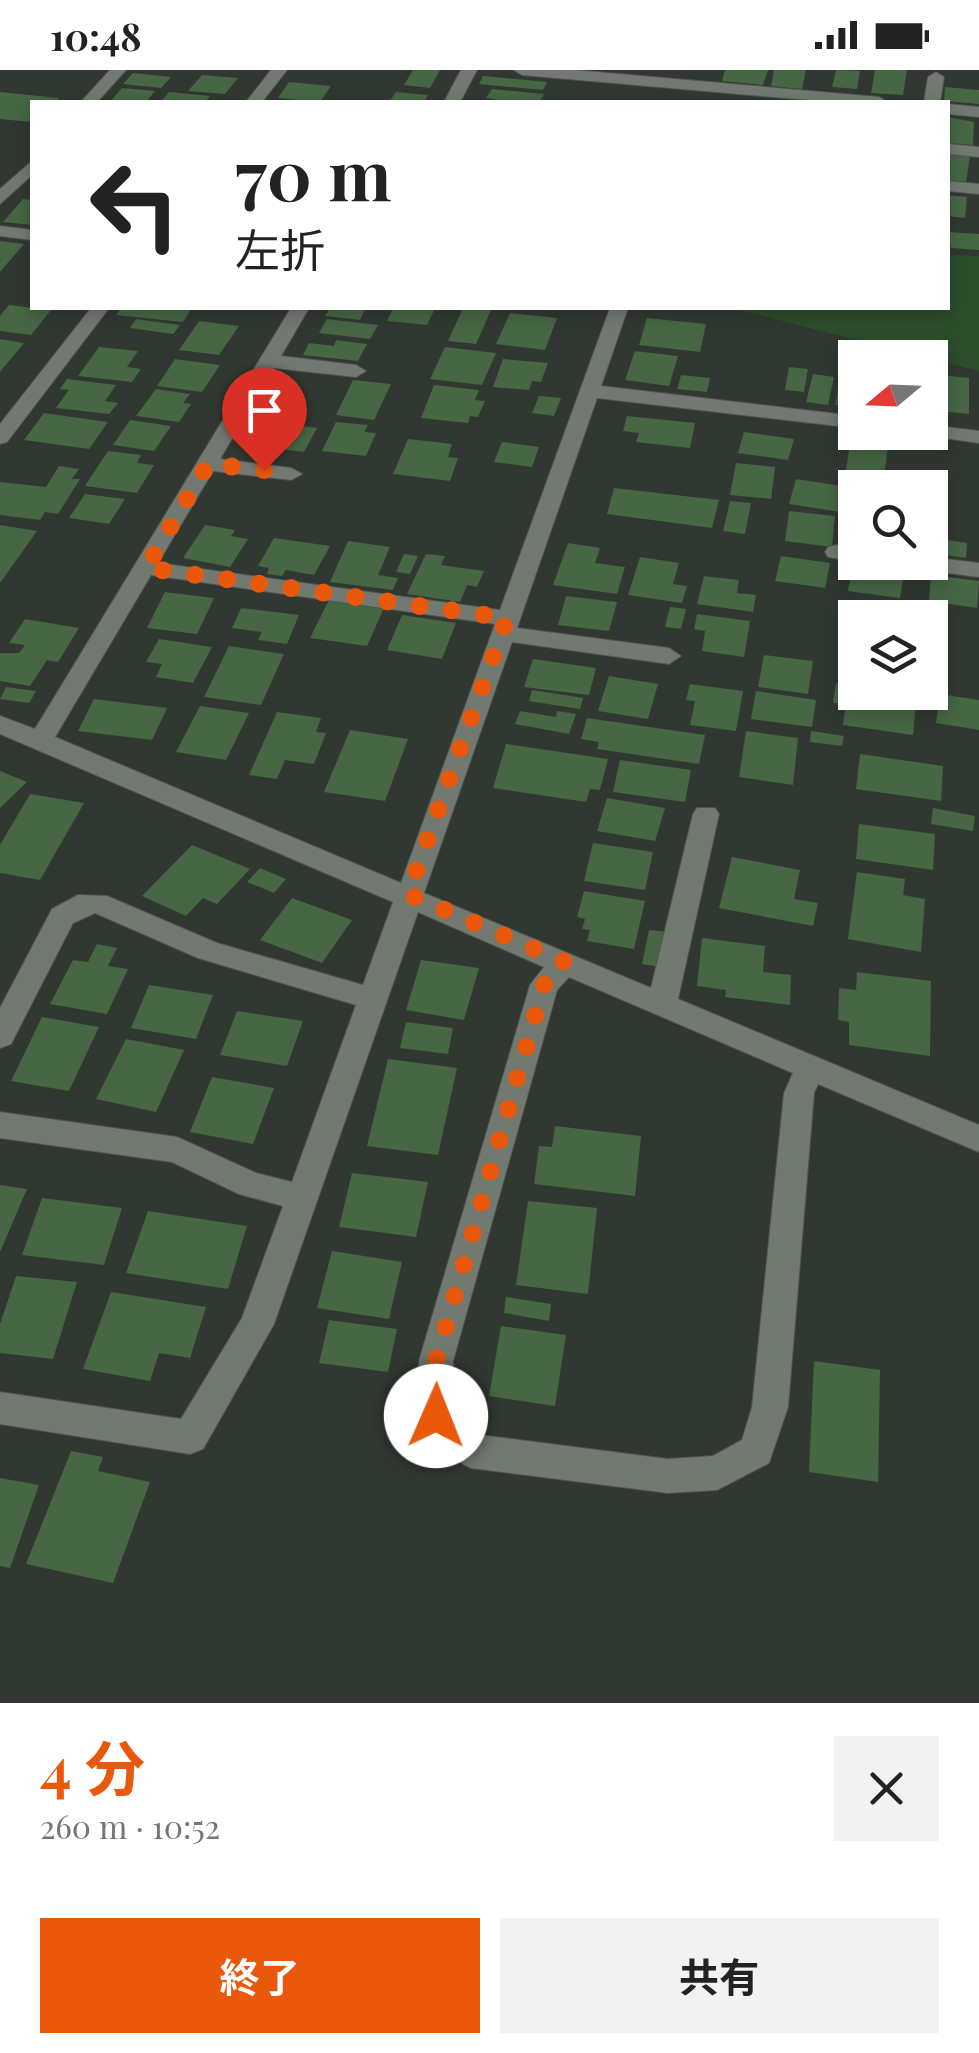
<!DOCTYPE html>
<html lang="ja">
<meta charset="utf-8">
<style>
:root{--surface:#fff;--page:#f2f2f2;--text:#222;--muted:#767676;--accent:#ea580c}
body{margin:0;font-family:"Playfair Display","Noto Sans JP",serif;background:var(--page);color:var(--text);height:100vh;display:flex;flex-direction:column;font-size:38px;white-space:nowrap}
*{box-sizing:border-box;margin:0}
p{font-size:32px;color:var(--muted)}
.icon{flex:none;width:55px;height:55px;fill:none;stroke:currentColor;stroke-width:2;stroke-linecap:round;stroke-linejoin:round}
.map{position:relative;height:1633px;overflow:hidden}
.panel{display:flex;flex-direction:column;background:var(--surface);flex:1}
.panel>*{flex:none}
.banner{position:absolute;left:30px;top:30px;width:920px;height:210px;border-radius:0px;box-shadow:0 5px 15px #0003;background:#fff;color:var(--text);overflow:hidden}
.needle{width:65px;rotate:251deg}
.tools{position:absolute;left:838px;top:270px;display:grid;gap:20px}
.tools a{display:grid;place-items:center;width:110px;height:110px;border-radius:0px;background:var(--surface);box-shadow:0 5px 15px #0003;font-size:50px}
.pin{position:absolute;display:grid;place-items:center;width:85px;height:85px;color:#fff;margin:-102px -42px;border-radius:50% 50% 50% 0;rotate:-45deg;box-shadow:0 0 10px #0007}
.pin .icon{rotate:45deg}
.me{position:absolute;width:110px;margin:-55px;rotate:1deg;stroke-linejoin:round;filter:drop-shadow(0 0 8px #0008)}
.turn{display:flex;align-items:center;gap:35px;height:210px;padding:0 40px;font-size:45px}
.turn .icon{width:130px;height:130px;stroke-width:2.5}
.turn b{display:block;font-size:70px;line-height:85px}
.round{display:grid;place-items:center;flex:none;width:105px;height:105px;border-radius:0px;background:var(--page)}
.overview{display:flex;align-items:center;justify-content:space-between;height:170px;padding:0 40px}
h1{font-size:60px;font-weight:700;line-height:75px;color:var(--accent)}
.action{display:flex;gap:20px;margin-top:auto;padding:20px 40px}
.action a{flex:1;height:115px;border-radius:0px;background:var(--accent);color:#fff;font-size:40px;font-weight:700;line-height:115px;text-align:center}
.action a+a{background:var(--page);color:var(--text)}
.status{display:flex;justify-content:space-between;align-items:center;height:70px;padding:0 50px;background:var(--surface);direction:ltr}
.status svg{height:28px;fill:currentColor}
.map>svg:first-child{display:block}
.green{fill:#2d4d2c}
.building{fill:#466644}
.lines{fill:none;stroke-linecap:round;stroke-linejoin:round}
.service-casing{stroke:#4f544f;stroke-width:2}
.minor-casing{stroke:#4f544f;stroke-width:2}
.service{fill:#717971;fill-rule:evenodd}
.minor{fill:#717971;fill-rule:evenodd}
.route{stroke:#ea580c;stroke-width:18;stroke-dasharray:0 32.4}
</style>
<div class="status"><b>10:48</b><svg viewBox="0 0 49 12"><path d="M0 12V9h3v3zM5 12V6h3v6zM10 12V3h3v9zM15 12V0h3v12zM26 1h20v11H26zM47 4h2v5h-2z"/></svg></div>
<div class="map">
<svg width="979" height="1633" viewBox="0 0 979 1633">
<rect width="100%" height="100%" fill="#313831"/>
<!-- green -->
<polygon class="green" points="948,185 979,186 979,301 730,238 948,238"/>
<!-- building -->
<g class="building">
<polygon points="413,0 440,0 430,18 404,15"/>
<polygon points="725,0 768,0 763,15 722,11"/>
<polygon points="774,0 806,0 802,19 771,16"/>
<polygon points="836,0 860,1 857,19 832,17"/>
<polygon points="875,0 907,0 903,25 871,23"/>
<polygon points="133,3 171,7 161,18 123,14"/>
<polygon points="202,5 238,8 225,24 188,21"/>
<polygon points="483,6 547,12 543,20 479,14"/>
<polygon points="289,12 331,16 320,32 278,28"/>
<polygon points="945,17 979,20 979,34 944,31"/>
<polygon points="122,18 155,21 146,32 110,32"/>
<polygon points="492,19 544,24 539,32 496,32 498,30 486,28"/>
<polygon points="0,22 59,28 55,32 32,32 32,52 0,49"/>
<polygon points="169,22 210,26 205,32 161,32"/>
<polygon points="396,22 428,25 424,32 389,32"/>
<polygon points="948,47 974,52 973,75 948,73"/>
<polygon points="948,84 970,86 966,112 948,110"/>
<polygon points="948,125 967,127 965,148 948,146"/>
<polygon points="23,129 32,130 32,155 3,152"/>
<polygon points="949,162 979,164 979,180 951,178"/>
<polygon points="0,171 24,174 0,202"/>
<polygon points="9,235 51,240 31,265 0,261 0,246"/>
<polygon points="121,238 192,238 183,252 116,245"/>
<polygon points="330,238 366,238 360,250 325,246"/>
<polygon points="393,238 435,238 427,255 387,251"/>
<polygon points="463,238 492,238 476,274 448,271"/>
<polygon points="510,243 557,248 545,280 496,274"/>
<polygon points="647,248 706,254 700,282 639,275"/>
<polygon points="136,249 180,255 173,264 130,258"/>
<polygon points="327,249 378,255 370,269 319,263"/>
<polygon points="199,251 239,256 219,285 179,280"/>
<polygon points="0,269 24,273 0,302"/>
<polygon points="336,270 367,274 358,291 303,285 309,273 334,276"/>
<polygon points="99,277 138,281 127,297 141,299 132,312 78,306"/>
<polygon points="445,277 496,283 482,315 430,309"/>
<polygon points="635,281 678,286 669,316 625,310"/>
<polygon points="175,289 220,295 202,322 157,316"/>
<polygon points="503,289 548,293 541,312 532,311 529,320 493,317"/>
<polygon points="789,297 808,299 804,322 785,320"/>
<polygon points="841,302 855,303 855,337 835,335"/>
<polygon points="813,304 834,307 828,335 806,332"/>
<polygon points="930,304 969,308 969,344 930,340"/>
<polygon points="681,305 710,308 707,322 677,319"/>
<polygon points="67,309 116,315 105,331 118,333 109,344 56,338 69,320 60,319"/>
<polygon points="353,310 391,314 374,350 336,345"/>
<polygon points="434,315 479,320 475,330 485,331 478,347 470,346 468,353 421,348"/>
<polygon points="156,319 190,324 183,333 191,334 179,352 136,346"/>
<polygon points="539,326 561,328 554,346 532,343"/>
<polygon points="44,343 108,352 89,379 24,370"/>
<polygon points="627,346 695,353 690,378 636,372 639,363 623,361"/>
<polygon points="130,350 171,356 154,381 113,375"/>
<polygon points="264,351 317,358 304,382 251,376"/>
<polygon points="336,352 368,355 364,362 376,363 366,386 322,381"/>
<polygon points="744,362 794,369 788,390 738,383"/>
<polygon points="408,369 452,374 448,387 458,388 450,411 393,404"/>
<polygon points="502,372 539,377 532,397 494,392"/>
<polygon points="850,373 888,377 884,405 846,400"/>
<polygon points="108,381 141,385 137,393 154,395 137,423 85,416"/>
<polygon points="736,393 775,397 771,429 730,425"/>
<polygon points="59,396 79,399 72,409 80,409 58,444 45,442 40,450 0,445 0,412 46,417"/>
<polygon points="796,409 855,418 853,444 789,434"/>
<polygon points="614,418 719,430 712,458 607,444"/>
<polygon points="85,424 125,429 109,454 69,448"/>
<polygon points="730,431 751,433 745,464 723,461"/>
<polygon points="789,441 835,446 832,477 785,471"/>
<polygon points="0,455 37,461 0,513"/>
<polygon points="205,455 235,460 231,466 248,469 230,497 183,488"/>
<polygon points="930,459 937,460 935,468 967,473 966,488 930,483"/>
<polygon points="274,468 330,476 314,505 286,500 282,506 267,504 269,498 258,496"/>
<polygon points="348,471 390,477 378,505 398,508 393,520 330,512"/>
<polygon points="568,473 600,478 595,493 625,497 617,524 553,515"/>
<polygon points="404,484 418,486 410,504 396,502"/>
<polygon points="426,484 445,486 441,495 484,501 477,517 467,515 460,532 407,524"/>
<polygon points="781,486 830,493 825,518 775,511"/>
<polygon points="640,487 679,493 673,514 687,516 682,533 628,525"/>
<polygon points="853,495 904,502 900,528 848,521"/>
<polygon points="931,505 979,511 977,538 929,531"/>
<polygon points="704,506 739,510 737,523 756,525 753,542 697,534"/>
<polygon points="165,522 214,528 197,564 147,558"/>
<polygon points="566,526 617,532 609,561 558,555"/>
<polygon points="329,530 384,538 367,576 310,568"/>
<polygon points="670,537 686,539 681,559 665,557"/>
<polygon points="901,537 942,542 940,580 930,579 930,548 900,548"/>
<polygon points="241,538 299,545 287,574 258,570 262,562 232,558"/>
<polygon points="843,539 890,545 890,548 855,548 855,569 839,566"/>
<polygon points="697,544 750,551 744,587 702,581 705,561 694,559"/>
<polygon points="402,545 456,553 442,589 387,580"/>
<polygon points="25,549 79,558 58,592 47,590 30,616 0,611 0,583 19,583 25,575 9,573"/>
<polygon points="159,569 212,577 193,613 156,607 162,594 146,592"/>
<polygon points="229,576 284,584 261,635 204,627"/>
<polygon points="764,585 813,591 808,624 758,617"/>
<polygon points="533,589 596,598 589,625 524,617"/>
<polygon points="609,606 658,614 648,649 598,641"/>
<polygon points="836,613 855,615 855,622 917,624 913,665 843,655 846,634 833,633"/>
<polygon points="690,614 743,621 736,661 690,655 695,631 686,630"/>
<polygon points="6,617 36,621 29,633 0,629"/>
<polygon points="532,620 583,628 580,639 529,631"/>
<polygon points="756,621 816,630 812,657 751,649"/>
<polygon points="940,624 979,630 979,660 936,653"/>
<polygon points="94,629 167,638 152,670 78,661"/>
<polygon points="200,636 249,643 226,690 176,682"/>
<polygon points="520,641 556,647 557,641 576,644 569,664 515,654"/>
<polygon points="277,642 321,648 316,662 326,663 314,694 285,690 277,709 249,705"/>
<polygon points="587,648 705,665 699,694 597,679 599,672 581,669"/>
<polygon points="350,660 408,669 385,731 324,722"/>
<polygon points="746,661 798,668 793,715 739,707"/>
<polygon points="811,661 844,666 842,676 810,672"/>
<polygon points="506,674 608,689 600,720 590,719 586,732 493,718"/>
<polygon points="860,684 943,696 941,731 856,719"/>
<polygon points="620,690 691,700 685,732 613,722"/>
<polygon points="0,701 27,712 0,738"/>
<polygon points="30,724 84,733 40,810 0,803 0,775"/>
<polygon points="607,728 665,738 655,771 597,761"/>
<polygon points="933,738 975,746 973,761 931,754"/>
<polygon points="859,754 935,764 933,800 856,789"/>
<polygon points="593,773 653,782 645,820 584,811"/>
<polygon points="192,775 250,799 217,834 203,828 186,846 142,826"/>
<polygon points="732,787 800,800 794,829 818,833 813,856 719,838"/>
<polygon points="260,798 286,809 274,823 247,812"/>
<polygon points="857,802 905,809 903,825 925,829 921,882 848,869"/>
<polygon points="584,821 645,831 634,879 587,871 590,860 582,859 585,849 577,847"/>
<polygon points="292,828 352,850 322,893 260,870"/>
<polygon points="649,860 668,862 661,897 642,894"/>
<polygon points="702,868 765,876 763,902 791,905 790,935 725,927 726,920 697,916"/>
<polygon points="97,874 117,878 108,896 128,899 107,944 50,934 73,890 88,892"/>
<polygon points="421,890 479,898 464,950 406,940"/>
<polygon points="857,902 931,911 930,986 849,975 849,952 838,950 839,918 856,920"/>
<polygon points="149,915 213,925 196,969 131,958"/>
<polygon points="237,941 303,951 287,996 220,985"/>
<polygon points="42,947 99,957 69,1021 11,1011"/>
<polygon points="406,952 453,958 448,984 400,978"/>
<polygon points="126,969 184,980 156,1042 96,1029"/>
<polygon points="388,989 457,998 438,1085 367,1076"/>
<polygon points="212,1007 274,1018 253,1074 190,1062"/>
<polygon points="555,1056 641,1066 635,1126 534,1114 539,1076 552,1077"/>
<polygon points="352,1103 428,1112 416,1167 339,1157"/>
<polygon points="0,1115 27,1119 0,1182"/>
<polygon points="42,1128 122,1138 104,1195 22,1185"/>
<polygon points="528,1131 597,1138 588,1224 516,1215"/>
<polygon points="148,1141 247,1156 228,1219 126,1203"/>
<polygon points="332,1181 402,1192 389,1249 317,1238"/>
<polygon points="16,1206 77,1212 53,1289 0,1283 0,1254"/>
<polygon points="111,1222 206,1237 190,1288 159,1283 150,1311 83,1299"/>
<polygon points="506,1227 551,1234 549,1251 504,1243"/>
<polygon points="329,1250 397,1259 388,1302 319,1293"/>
<polygon points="501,1256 566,1265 555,1336 489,1326"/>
<polygon points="814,1291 880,1300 878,1412 809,1402"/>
<polygon points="71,1381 103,1387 98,1401 150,1412 113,1513 26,1494"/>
<polygon points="0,1408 39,1415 10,1498 0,1496"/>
</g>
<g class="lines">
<!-- service casing -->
<g class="service-casing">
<polygon id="service" points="936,2 944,7 940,32 924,32 928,7"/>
</g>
<!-- minor casing -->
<g class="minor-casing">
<g id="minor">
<polygon points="110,0 126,0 97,32 81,32"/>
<polygon points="271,0 287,0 262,32 246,32"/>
<polygon points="461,0 477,0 460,32 444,32"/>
<polygon points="514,0 574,0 879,27 887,32 831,32 522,5"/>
<polygon points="948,34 979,37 979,47 948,44"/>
<polygon points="948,74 979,77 979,87 948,84"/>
<polygon points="32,91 32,105 0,134 0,119"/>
<polygon points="948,111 979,114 979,124 948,121"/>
<polygon points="0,156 32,160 32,170 0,166"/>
<polygon points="91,238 109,238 7,372 0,374 0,354"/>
<path d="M291,238H309L281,286L356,295L366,301L356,307L274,298L220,389L291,398L302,404L291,410L213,401L158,493L500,540L610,238H628L601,316L855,346V358L597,328L517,558L669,578L681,586L669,594L512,572L424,823L651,918L693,744L697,738H715L719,744L678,929L979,1055V1082L818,1014L814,1023L788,1337L769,1393L717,1420L668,1423L471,1398C457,1392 450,1384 439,1373C412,1346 418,1327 419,1291L530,915L544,897L418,842L274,1254L203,1379L190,1384L0,1354V1322L181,1349L242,1248L283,1136L239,1124L172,1092L0,1068V1042L177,1067L256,1103L292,1112L356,935L198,888L95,843L73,853L11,974L0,978V938L52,839L78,825L107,826L217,873L363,915L393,832L0,664V646L35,659ZM151,505L495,554L401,813L55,667ZM569,907L793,1003L784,1023L752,1337L742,1370L713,1386L668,1389L480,1365L454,1340L453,1291L557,920Z"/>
<polygon points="930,355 979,361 979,373 923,365 921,362 930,362"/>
<polygon points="836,475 855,478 855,492 828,487 825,482 828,477"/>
<polygon points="930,487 979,493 979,507 916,499 905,492 930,492"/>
</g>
</g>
<!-- service -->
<use href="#service" class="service"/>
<!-- minor -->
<use href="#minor" class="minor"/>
</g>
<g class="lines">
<!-- route -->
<polyline class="route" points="264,400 208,394 146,498 507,548 408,824 565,892 544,915 436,1291 436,1346"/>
</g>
</svg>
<div class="tools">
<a><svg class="needle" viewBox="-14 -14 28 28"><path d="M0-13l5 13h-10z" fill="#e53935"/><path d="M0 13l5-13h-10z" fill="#767676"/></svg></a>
<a><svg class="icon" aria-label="search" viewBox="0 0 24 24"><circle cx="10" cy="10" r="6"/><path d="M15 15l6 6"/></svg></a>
<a><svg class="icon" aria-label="layers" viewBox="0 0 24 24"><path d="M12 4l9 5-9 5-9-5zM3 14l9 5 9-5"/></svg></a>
</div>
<div class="pin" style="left:264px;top:400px;background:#d93025"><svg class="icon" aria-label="arrive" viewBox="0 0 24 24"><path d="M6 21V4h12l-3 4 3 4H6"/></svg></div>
<svg class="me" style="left:436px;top:1346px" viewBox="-20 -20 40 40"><circle r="19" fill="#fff"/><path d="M0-13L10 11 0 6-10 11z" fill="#ea580c"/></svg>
<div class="banner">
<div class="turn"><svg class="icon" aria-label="left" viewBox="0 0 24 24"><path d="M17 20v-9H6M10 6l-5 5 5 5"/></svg><div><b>70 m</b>左折</div></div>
</div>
</div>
<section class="panel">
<div class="overview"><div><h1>4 分</h1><p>260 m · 10:52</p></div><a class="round"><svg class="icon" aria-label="close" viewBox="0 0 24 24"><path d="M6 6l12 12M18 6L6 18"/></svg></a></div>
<div class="action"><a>終了</a><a>共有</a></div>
</section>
